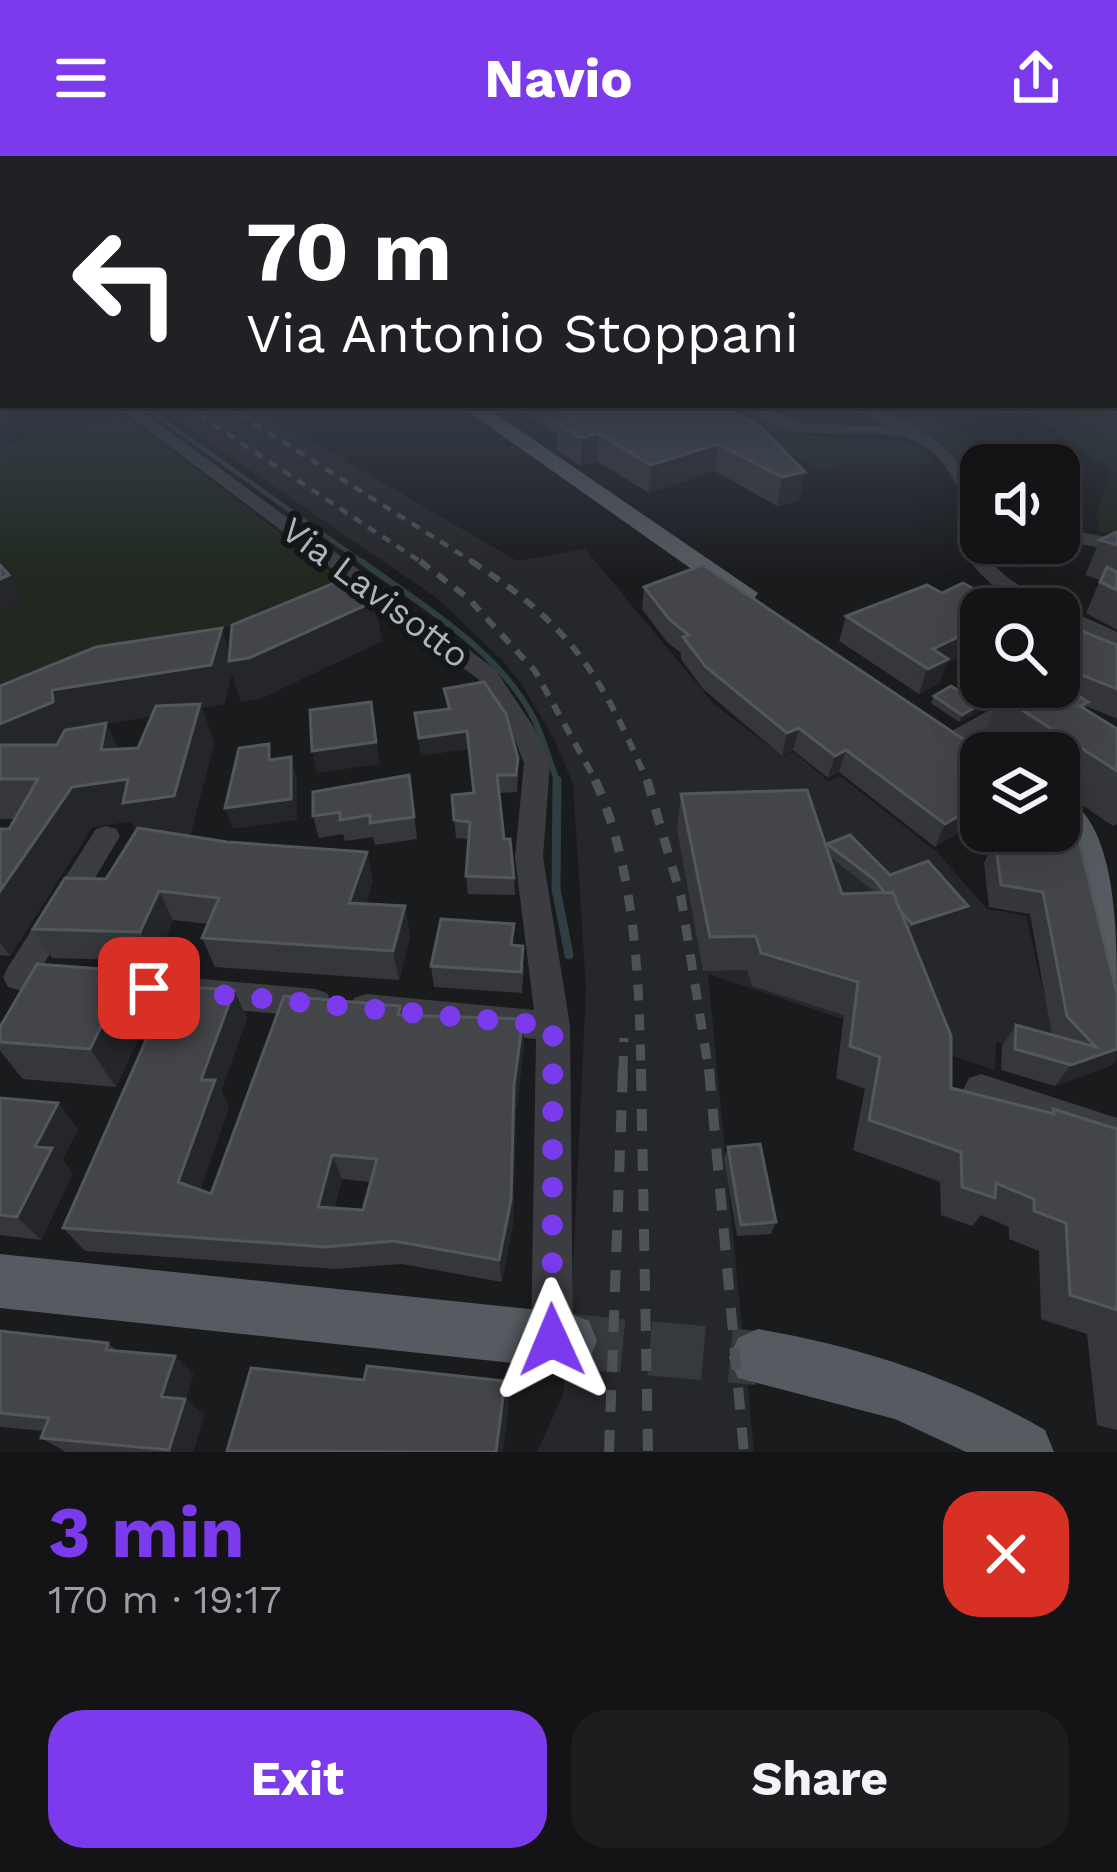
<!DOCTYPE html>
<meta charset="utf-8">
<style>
:root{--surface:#141416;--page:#1d1d1f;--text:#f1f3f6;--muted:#9d9ea1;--line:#333335;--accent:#7c3aed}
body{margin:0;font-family:"Work Sans",sans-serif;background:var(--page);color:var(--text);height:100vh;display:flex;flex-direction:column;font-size:45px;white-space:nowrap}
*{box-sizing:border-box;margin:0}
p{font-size:39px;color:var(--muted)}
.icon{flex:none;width:66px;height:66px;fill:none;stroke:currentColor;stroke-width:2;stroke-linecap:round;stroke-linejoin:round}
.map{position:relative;height:1296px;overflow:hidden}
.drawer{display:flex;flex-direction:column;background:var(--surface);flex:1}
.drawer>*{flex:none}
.hud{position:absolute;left:0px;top:0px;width:1119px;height:252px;box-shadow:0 12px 48px #0002,0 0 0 3px var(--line);background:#202124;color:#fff;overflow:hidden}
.fabs{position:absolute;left:960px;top:288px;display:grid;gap:24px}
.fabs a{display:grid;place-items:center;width:120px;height:120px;border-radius:24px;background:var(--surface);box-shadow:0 12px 48px #0002,0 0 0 3px var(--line);font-size:60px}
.pin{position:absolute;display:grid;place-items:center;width:102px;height:102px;color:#fff;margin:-51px;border-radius:24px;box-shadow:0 6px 18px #0006}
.me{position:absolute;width:132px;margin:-66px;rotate:359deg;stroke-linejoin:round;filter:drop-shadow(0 0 9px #0008)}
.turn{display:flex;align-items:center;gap:42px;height:252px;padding:0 48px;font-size:54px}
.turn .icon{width:156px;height:156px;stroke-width:2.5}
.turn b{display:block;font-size:84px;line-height:102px}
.round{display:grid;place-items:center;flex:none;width:126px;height:126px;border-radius:36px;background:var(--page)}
.summary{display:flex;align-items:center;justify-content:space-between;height:204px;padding:0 48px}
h1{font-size:72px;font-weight:700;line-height:90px;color:var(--accent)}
.primary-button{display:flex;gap:24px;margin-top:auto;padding:24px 48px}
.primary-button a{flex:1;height:138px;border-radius:36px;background:var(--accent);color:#fff;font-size:48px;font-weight:700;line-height:138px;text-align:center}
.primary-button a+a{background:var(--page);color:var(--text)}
header{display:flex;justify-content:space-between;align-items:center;height:156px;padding:0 48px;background:var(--accent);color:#fff;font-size:54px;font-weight:700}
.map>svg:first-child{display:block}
.built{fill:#26272a}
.green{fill:#20281f}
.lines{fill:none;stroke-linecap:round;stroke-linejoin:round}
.stream-far2{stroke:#2e3e42;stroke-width:4.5}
.stream-far1{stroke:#2e3e42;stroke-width:6}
.stream{stroke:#2e3e42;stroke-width:9}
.major-tunnel{stroke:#373a3d;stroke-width:54;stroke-dasharray:54 27;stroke-linecap:butt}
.minor{fill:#3b3d42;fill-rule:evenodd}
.major{fill:#565b61;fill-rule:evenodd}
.rail-far3{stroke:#4d5257;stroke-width:4.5;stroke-dasharray:9 8;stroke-linecap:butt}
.rail-far2{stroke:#4d5257;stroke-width:6;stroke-dasharray:12 10;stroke-linecap:butt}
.rail-far1{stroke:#4d5257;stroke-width:9;stroke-dasharray:16 14;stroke-linecap:butt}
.rail{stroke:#4d5257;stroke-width:10;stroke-dasharray:22 18;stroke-linecap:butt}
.wall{fill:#36373b;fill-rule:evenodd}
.shaded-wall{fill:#252629;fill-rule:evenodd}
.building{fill:#434549;stroke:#53565b;stroke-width:3;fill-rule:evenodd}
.route{stroke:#7c3aed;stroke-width:21;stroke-dasharray:0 37.8}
.labels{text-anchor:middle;stroke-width:12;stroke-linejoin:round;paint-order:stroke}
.street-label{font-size:36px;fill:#acb5bd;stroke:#151618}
</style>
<header><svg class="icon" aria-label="menu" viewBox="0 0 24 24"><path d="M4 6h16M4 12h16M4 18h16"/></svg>Navio<svg class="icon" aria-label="share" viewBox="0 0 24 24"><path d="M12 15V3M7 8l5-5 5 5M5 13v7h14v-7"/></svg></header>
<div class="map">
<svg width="1117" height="1296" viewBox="0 0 1117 1296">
<rect width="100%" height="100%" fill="#1a1b1d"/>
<!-- built -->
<polygon class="built" points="155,249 250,249 517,405 585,393 713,547 782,600 794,596 828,625 840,620 937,696 987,753 1026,760 1043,834 1056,853 1071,859 1038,897 996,886 995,914 708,818 754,1296 537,1296 563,1239 571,1155 586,833 573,628 555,585 523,531 504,506 438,443"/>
<!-- green -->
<g class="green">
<polygon points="1117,241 1117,380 1099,375 1096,358 1110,321 1103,309 1021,249 1116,249"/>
<path d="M699,249H789L807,278L848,283L855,293L852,285C892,283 907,279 936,309H839L824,316Z"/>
<path d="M864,249C916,249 965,254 988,309H981V346L942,288Z"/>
<polygon points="121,257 355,433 22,531 0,553 0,291"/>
</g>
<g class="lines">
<!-- stream-far2 -->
<polyline class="stream-far2" points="142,249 365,408"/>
<!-- stream-far1 -->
<path class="stream-far1" d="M361,405C421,449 501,495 535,565C544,584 550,607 558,627"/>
<!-- stream -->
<polyline class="stream" points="557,624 556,733 569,799"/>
<!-- major-tunnel -->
<polyline class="major-tunnel" points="569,1185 758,1202"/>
<!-- minor -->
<g class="minor">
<polygon points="115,249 133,249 495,513 535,573 550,607 543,701 570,870 573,1183 567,1198 552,1204 537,1198 531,1183 536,883 366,866 354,862 350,852 354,842 366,838 534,854 515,701 524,607 511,573 478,523"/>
<path d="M742,249H761L800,267L889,271L849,249C901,249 981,304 981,361L974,359C959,337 948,304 924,290C872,259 801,302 742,249Z"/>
<path d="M981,372L980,390C1005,436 1073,454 1117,476V491L1059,464V453C1018,453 979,426 960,389Z"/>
<polygon points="1059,372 1117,383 1117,395 1059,384"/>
<polygon points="1024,535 1032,537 1036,542 1032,547 963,587 954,589 941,581"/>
<polygon points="106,670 116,673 120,680 30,831 19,834 8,831 3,821 8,811 96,673"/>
<polygon points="103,814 315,833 327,837 331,847 327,857 315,861 103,842 92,838 87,828 92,818"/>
<polygon points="981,918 1117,962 1117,998 969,946 963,934 969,922"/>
</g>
<!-- major -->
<g class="major">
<polygon points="459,249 483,249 758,437 754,443 734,443"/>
<path d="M1061,641C1117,660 1117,780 1117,833L1102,828L1096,815L1065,685L1058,675Z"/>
<polygon points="0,1098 569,1157 589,1165 597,1185 589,1205 569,1213 0,1152"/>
<path d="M758,1173C861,1191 954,1221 1045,1274L1054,1296H966L895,1263L738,1222L729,1202L738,1182Z"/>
</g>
<!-- rail-far3 -->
<g class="rail-far3">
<polyline points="184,249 424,408"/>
<polyline points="225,249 476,408"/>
</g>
<!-- rail-far2 -->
<g class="rail-far2">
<polyline points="420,405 468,442 535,515 597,627"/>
<path d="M471,405C573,471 601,519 648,627"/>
</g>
<!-- rail-far1 -->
<g class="rail-far1">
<path d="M595,624C635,713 639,820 641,916"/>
<polyline points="647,624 681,741 709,916"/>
<polyline points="623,916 624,882"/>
</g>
<!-- rail -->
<g class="rail">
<polyline points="641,913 648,1296"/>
<polyline points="709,913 744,1296"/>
<polyline points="609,1296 623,913"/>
</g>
</g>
<!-- wall -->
<g class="wall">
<polygon points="518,249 719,249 761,271 799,345 777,350 715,315 649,337 597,305 581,310 557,294 557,278 518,253"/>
<polygon points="967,249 997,249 996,253 970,253"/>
<polygon points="1117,376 1117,474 1086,457 1100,424 1085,419 1100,384"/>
<polygon points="990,387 1045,387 1050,390 1045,403 1021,412 987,393"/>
<polygon points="644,431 981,597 981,663 935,691 839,616 828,622 793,594 782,600 703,533 681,503 681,497 667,486 642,453"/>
<polygon points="942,437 1028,453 981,453 981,507 962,499 947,507 939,527 919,538 839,485 846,460"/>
<polygon points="1059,466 1117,489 1117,563 1086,550 1085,553 1117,573 1117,668 1113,670 1059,633 1059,597 1006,597 982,581 1000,540 1059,531"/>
<path d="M382,485L261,542L241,546L232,517L224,548L202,552L214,587L190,680L227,686L367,696L373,725L366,748L405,750L410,780L399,824L215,811L202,782L208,768L173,764L156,805L52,802L33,773L106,723L136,676L131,665L92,671L10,800L0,799V673H9L15,663H0V530L229,497ZM152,560L138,592L118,593L106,568Z"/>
<polygon points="444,533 518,619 517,636 499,637 504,683 514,722 515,739 468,738 466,720 469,683 456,682 452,639 474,637 469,593 421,599 415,557 447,553"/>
<polygon points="934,540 977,556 959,566 931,547"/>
<polygon points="409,619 417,683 375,689 373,681 345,685 343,678 319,682 313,660"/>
<path d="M681,638L826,692L827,688L964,758L909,776L951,932L1050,957L1053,953L1117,973V1274L1097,1269L1087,1178L1041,1163L1039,1095L1009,1083V1071L981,1059L972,1070L941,1059L940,1026L853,994L865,933L836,922L844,859L752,830L747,814L703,815L677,673ZM829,700L871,733L875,737L842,738Z"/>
<polygon points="1002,675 1059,675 1112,909 1055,930 1001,914 1002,890 1016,869 1052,879 1030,758 989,751 984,707 995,684 1004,686"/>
<polygon points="515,789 524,811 522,837 434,831 431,810"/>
<path d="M234,834L247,862L221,935L229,951L200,1034L211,1038L402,859L524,890L516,955L513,1068L502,1126L402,1108L335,1113L85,1095L63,1072ZM342,1023L370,1026L363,1054L334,1052Z"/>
<polygon points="151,855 116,931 23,923 0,895 0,871"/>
<polygon points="0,942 58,947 78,973 62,1004 73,1017 41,1084 0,1079"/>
<polygon points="728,991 776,1066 771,1078 737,1080 724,1003"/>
<polygon points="0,1175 108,1187 117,1195 193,1218 186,1243 204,1259 193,1296 66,1296 41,1282 44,1275 0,1271"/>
</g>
<!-- shaded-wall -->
<g class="shaded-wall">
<polygon points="598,277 597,305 581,310 581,282"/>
<polygon points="718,288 715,315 649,337 651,309"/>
<polygon points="805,316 799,345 777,350 782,321"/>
<polygon points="1050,390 1045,403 1021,412 1027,398"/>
<polygon points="9,419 22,446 0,455 0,423"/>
<path d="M375,445L382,485L261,542L241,546L232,517L224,548L202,552L214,587L190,680L141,687L131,665L92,671L10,800L0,786V735L73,585L0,617V568L52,534L222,472L232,505ZM199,552L128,623L124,607L106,568Z"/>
<polygon points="971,475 962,499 947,507 939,527 919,538 933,493"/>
<polygon points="371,546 380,608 317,617 312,595"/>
<polygon points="980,548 977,556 959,566 962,559"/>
<polygon points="799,572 793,594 782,600 787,577"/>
<polygon points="467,575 469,593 421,599 419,582"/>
<polygon points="846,594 839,616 828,622 835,600"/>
<polygon points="291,601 297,623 297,664 233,673 225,652"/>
<polygon points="981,647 981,663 935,691 945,668"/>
<polygon points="367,696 373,725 357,776 349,747"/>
<polygon points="159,735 173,764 156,805 140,776"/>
<polygon points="405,750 410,780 399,824 393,795"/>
<polygon points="968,750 964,758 908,777 912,768"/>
<polygon points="128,815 151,855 116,931 90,893"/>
<polygon points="234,834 247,862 221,935 229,951 195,1050 178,1026 201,924"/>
<polygon points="523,863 524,890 516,955 513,1068 502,1126 499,1104 514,929"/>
<polygon points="1117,893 1117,903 1112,909 1055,930 1071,909"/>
<polygon points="58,947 78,973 62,1004 73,1017 41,1084 17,1061 35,991"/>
<polygon points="332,999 342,1023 329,1074 318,1051"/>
<polygon points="175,1200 193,1218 186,1243 204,1259 193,1296 172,1296 169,1294 161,1241"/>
<polygon points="505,1225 509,1250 503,1296 496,1296"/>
</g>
<!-- building -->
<g class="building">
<polygon points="554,249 719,249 761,271 805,316 782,321 718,288 651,309 598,277 581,282 557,267 576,263"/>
<polygon points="1117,376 1117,389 1100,384"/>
<polygon points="1006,387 1045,387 1050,390 1027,398"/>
<polygon points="0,409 9,419 0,423"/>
<polygon points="703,409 984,597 981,597 981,647 945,668 846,594 835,600 799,572 787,577 706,511 683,481 689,479 670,464 644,431"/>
<polygon points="1107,411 1117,416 1117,434 1100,426"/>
<polygon points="342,424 375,445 249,502 229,505 232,469"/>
<polygon points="963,427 1005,450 1011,446 1028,453 981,453 981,479 971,475 933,493 948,503 928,513 846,460 927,429 942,437"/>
<polygon points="1059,466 1117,489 1117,533 1059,510"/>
<polygon points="222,472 211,509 52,534 53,546 0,568 0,530 96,491"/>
<polygon points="484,526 506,558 518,602 516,619 497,619 504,683 510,683 514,722 466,720 470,666 454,664 452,639 474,637 467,575 419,582 415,557 450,553 444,533"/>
<polygon points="1059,528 1088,546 1080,550 1117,573 1117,615 1000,540 1016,531 1059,531"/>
<polygon points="951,530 980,548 962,559 934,540"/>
<polygon points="371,546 376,586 312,595 310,554"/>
<polygon points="200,548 174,640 123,647 128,623 72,631 0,735 0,673 9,673 38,623 0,623 0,589 57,589 65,574 106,567 101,594 138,592 156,550"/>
<polygon points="269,588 269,604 291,601 291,643 225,652 239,592"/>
<polygon points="409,619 414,661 370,667 370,659 340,664 340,656 313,660 313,636"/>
<polygon points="807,634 842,738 893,736 951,880 951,932 1054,958 1053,953 1117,973 1117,1154 1070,1139 1066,1067 1034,1055 1034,1043 996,1027 995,1042 962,1031 961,996 869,964 880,901 850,890 858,826 761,797 756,780 710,781 681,638"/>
<polygon points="1059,647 1066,651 1074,664 1117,838 1117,893 1071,909 1015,893 1016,869 1096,891 1067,860 1043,736 1001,729 995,684 1021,688 1018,675 1059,675"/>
<polygon points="138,672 227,686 367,696 349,747 405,750 393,795 202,782 219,742 159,735 140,776 33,773 65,722 106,723"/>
<polygon points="850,679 890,719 928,705 968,750 912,768 900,754 893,736 885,737 875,724 827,688"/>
<polygon points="441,763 514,768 511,789 523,790 521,816 431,810"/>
<polygon points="37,808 128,815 90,893 0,886 0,871"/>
<path d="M170,830L234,834L201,924H215L178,1026L211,1038L284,840L400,850L398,859L523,863L514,929L511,1044L499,1104L394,1085L325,1091L63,1072ZM332,999L377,1003L363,1054L318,1051Z"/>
<polygon points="0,942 58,947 35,991 52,992 17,1061 0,1059"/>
<polygon points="760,988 776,1066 741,1069 728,991"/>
<polygon points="0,1175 108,1187 106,1194 175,1200 161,1241 185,1243 169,1294 41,1282 49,1262 0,1257"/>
<polygon points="367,1210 505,1225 496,1296 227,1295 251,1212 364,1224"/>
</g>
<!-- sky -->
<linearGradient id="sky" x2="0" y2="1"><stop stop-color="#0e0f10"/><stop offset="0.57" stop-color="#383f4c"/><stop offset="1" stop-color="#383f4c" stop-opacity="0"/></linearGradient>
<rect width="1117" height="422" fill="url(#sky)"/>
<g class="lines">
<!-- route -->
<polyline class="route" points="149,832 553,870 552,1184"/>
</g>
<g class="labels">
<!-- street labels -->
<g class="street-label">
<text transform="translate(376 436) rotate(37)" y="13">Via Lavisotto</text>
</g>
</g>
</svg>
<div class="fabs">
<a><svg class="icon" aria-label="sound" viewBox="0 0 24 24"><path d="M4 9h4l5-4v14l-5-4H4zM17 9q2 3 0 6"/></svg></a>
<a><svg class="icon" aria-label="search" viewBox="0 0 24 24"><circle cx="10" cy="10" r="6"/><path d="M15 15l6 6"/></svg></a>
<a><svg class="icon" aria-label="layers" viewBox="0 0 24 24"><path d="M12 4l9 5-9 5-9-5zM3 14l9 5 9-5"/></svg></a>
</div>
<div class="pin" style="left:149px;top:832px;background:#d93025"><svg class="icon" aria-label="arrive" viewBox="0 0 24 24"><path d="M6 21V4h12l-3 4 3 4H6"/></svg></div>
<svg class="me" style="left:552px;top:1184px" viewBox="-20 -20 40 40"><path d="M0-17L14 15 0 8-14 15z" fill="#7c3aed" stroke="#fff" stroke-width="4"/></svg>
<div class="hud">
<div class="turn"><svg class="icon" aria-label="left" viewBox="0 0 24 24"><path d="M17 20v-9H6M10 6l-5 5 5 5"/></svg><div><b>70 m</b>Via Antonio Stoppani</div></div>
</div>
</div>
<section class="drawer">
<div class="summary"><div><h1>3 min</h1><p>170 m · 19:17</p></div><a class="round" style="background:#d93025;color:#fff"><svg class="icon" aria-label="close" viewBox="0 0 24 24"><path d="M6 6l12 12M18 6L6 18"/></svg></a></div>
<div class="primary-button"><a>Exit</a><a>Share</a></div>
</section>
